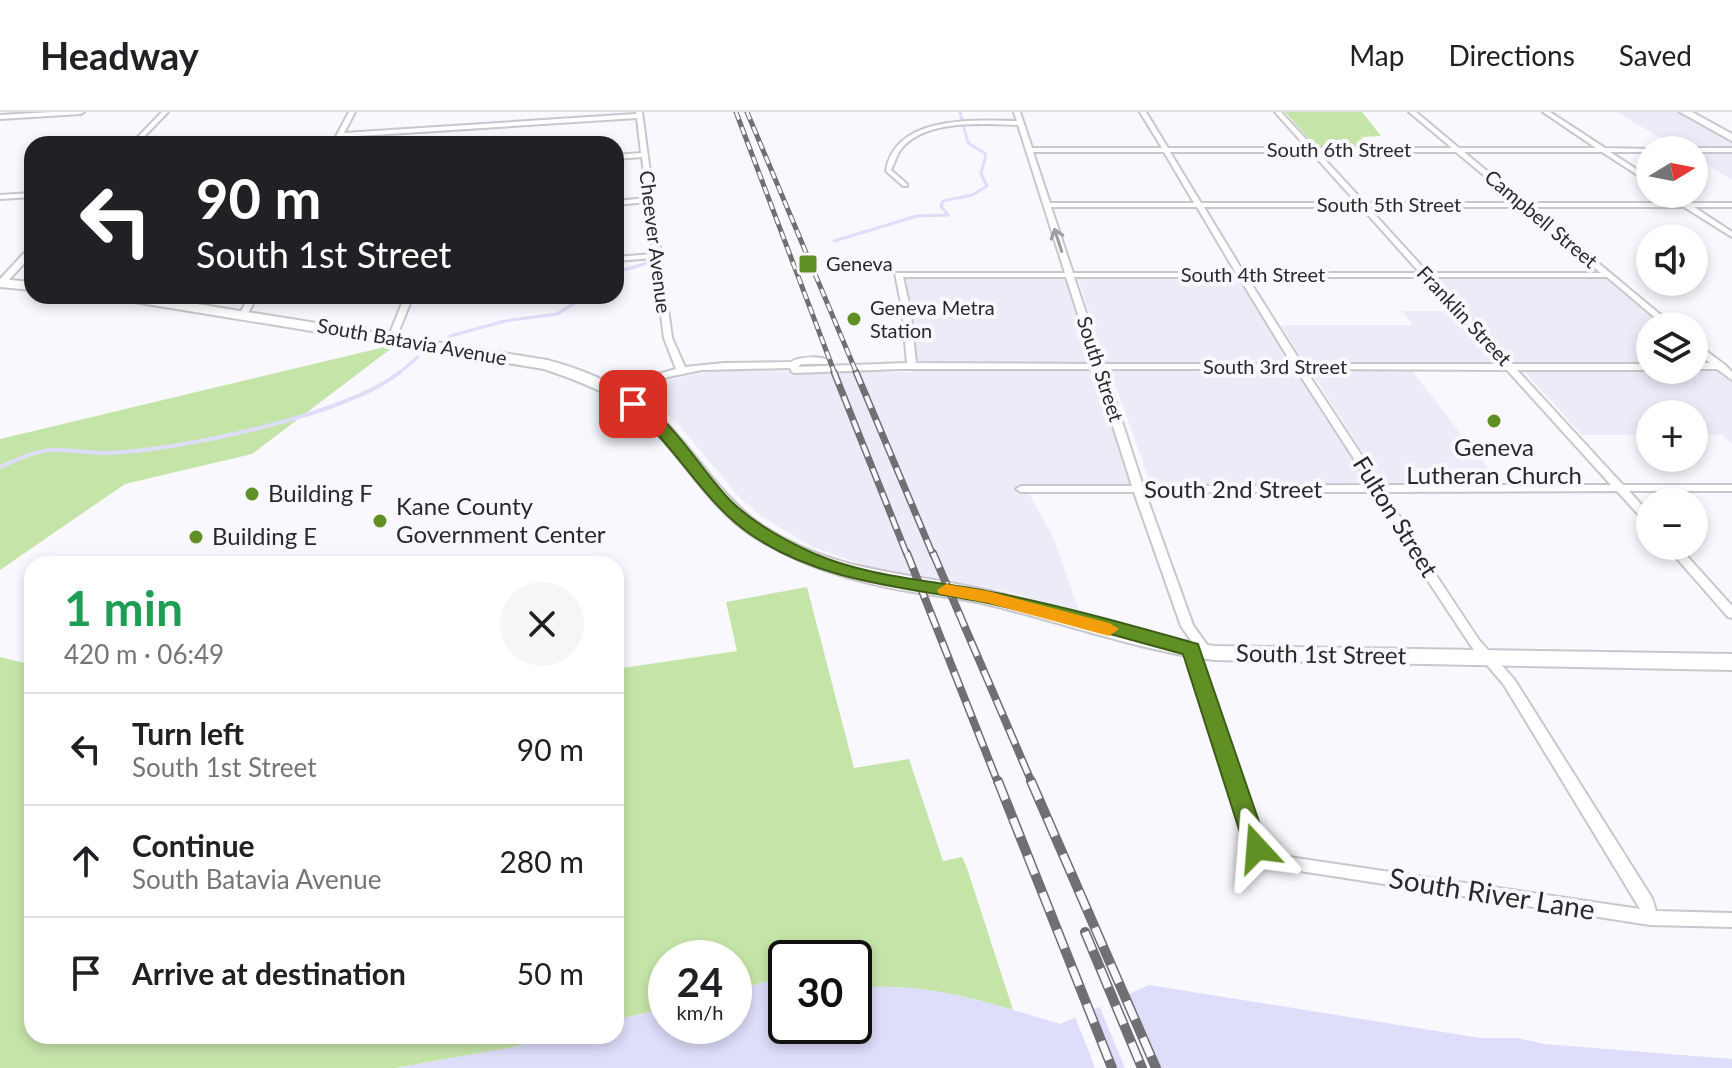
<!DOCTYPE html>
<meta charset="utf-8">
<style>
:root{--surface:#fff;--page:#f6f6f6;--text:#202124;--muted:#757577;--line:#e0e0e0}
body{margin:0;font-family:Lato,sans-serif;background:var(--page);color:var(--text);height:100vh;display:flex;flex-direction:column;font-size:30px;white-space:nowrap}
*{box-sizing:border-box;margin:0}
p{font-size:26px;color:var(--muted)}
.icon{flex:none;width:44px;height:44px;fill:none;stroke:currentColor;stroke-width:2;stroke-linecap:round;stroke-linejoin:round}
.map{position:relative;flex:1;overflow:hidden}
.details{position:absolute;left:24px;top:444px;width:600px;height:488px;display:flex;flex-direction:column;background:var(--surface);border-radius:24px;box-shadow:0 4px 12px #0003}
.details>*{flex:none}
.hud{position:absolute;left:24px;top:24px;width:600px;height:168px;border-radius:24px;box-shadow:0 4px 12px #0003;background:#202124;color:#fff;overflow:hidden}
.needle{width:52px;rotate:80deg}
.controls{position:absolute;left:1636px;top:24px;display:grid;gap:16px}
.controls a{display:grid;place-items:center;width:72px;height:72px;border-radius:50%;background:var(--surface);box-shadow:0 4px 12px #0003;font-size:40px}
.speed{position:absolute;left:648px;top:828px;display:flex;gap:16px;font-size:40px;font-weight:700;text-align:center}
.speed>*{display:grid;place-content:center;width:104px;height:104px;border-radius:50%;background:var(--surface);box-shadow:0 4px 12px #0003;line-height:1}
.speed small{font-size:20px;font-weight:400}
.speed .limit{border:4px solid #111;border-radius:12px;background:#fff;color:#111}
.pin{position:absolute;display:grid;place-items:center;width:68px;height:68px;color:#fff;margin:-34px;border-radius:16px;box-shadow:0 4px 12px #0006}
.me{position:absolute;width:88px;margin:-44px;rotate:341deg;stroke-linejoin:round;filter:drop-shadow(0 0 6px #0008)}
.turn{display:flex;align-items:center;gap:28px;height:168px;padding:0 40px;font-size:36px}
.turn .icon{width:104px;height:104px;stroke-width:2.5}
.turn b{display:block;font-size:56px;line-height:68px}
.round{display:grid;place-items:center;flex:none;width:84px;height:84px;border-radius:42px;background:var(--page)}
.summary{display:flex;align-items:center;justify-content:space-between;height:136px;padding:0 40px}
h1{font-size:48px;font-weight:700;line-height:60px;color:#1e9e55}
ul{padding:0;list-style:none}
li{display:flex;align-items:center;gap:24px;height:112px;padding:0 40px;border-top:2px solid var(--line)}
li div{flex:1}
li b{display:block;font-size:30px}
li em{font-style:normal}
header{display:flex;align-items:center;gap:48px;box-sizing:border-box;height:112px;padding:0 40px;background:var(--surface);border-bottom:2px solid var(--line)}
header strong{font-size:38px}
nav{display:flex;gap:44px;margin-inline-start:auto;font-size:28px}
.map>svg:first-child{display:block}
.built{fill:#ecebf8}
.green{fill:#c5e5a8}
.water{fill:#deddfa}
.pier{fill:#f8f8fe}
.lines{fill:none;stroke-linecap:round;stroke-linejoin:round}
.stream-far1{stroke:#deddfa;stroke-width:3}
.stream{stroke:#deddfa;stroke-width:4}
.minor-casing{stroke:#c7c7cd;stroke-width:4}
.primary-casing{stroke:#c7c7cd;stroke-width:4}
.minor{fill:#fff;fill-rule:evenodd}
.primary{fill:#fff;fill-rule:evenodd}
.rail-far3-casing{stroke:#707074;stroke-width:5}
.rail-far2-casing{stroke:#707074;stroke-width:7}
.rail-far1-casing{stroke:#707074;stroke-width:8}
.rail-casing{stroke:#707074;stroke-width:10}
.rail-far3{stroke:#f8f8fe;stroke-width:3;stroke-dasharray:8;stroke-linecap:butt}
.rail-far2{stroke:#f8f8fe;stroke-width:4;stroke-dasharray:13;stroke-linecap:butt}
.rail-far1{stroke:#f8f8fe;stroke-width:5;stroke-dasharray:16;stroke-linecap:butt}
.rail{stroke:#f8f8fe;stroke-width:7;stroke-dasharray:20;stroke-linecap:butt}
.oneway{stroke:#9f9fa0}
.route{fill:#608f24;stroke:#3e5d17;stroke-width:2}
.slow{fill:#f59e0b}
.poi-dot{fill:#608f24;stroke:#f8f8fe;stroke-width:3}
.labels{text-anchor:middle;stroke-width:8;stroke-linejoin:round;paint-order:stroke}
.far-street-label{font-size:20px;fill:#2a2a2c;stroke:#f8f8fe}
.far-poi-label{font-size:20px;fill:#2a2a2c;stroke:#f8f8fe;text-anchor:start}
.poi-label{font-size:24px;fill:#2a2a2c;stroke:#f8f8fe;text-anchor:start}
.street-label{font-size:24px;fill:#2a2a2c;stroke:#f8f8fe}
.near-street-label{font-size:28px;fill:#2a2a2c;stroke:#f8f8fe}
</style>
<header>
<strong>Headway</strong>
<nav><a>Map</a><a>Directions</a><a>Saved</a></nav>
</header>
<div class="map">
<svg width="1732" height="956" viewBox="0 0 1732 956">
<rect width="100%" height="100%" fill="#f8f8fe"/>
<!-- built -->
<g class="built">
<polygon points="1617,0 1678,0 1732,31 1732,36 1677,36"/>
<polygon points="1694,40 1732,40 1732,68 1694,45"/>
<polygon points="902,164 1067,165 1136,376 1026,376 1053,425 1080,501 1001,478 872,456 813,435 762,405 740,386 678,312 647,284 652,277 668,268 713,259 912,260 909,191"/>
<polygon points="1078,166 1241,166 1292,251 1105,250"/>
<polygon points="1436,166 1609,166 1667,214 1650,214 1650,251 1515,251"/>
<polygon points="1402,199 1454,199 1502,251 1304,251 1281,213 1413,213"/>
<polygon points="1522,257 1721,258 1732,267 1732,332 1722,323 1694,323 1694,302 1650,302 1650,323 1582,323"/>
<polygon points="1110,258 1298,258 1369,372 1151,373"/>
<polygon points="1310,258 1411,258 1502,374 1385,375"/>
</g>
<!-- green -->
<g class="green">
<polygon points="1285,0 1362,0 1381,24 1361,25 1371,35 1316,35"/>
<polygon points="397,232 252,342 125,372 0,458 0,327"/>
<path d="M807,475L854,656L909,647L943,749L962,745L967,756L1013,898C960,882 909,871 854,876V846H786V865L734,878V846H666V896L616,908V557L737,539L726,490Z"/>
<polygon points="0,545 32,553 32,924 555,924 509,936 395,956 0,956"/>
</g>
<!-- water -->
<path class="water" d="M786,865V914H854V876C929,869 989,891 1060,912L1149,873L1480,926H1517L1544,932L1732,947V956H395L509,936L555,924H616V908L666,896V914H734V878Z"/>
<!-- pier -->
<g class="pier">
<polygon points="1126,879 1159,956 1125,956 1098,891"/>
<polygon points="1090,895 1115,956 1095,956 1074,902"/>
</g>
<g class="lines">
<!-- stream-far1 -->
<g class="stream-far1">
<polyline points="834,129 917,104 948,103 941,94 943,89 972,83 987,74 981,62 986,42 968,31 960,0"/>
<polyline points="616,160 648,151"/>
<polyline points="450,224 505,209 557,202 586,184"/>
<polyline points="398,262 418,245"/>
</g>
<!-- stream -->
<path class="stream" d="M0,355C17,348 34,339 52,338C71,337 89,341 107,341C177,339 347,303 400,260"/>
<!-- minor casing -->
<g class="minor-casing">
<g id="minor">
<polygon points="52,0 84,0 81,2 0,7 0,3"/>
<polygon points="162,0 168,0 137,32 131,32"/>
<path d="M349,0H355L344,21L636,2V0H642L672,226L685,255L724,251L791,250C801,244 821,244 831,249L826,252H801L798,255L907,251L902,196L895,161H1065L1018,13C983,12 922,6 899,40C896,45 894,52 891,58L907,72V74H903L886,59C895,3 974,8 1017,9L1014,0H1020L1032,36H1162L1140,0H1146L1168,36H1307L1275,0H1281L1314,36H1452L1409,0H1416L1459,36H1596L1543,0H1550L1605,36L1652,37L1653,38H1650V40H1610L1650,66V71L1602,40H1464L1526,91H1678L1666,82H1674L1687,91H1732V95H1694L1732,120V125L1684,95H1531L1674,214H1665L1607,165H1433L1512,252H1650V258H1517L1623,373H1732V379H1629L1650,402V412L1646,411L1617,379L1385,380L1424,445L1479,528L1514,567L1652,786L1656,799L1732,801V815L1650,813L1274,755L1252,741L1249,736L1185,537L1186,534H1195L1181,514L1134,380H1021L1016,377L1021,374H1132L1095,257H900L795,261L792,260L790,256L702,258L663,266L618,283H612V279L634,269L676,257L664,226L654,146L616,149V145L653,142L647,90L616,93V89L647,86L642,45L616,47V43L641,41L637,6L342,25L338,32H332ZM1033,40H1164L1194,91H1050ZM1170,40H1311L1357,91H1201ZM1318,40H1456L1517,91H1365ZM1051,95H1197L1236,161H1073ZM1204,95H1361L1420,161H1244ZM1368,95H1522L1601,161H1428ZM903,165H1066L1094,252L916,251L910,196ZM1074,165H1239L1292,252H1103ZM1247,165H1424L1502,252H1302ZM1105,257H1296L1371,373L1143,374ZM1305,257L1507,258L1611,373H1381ZM1145,380H1374L1413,446L1471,534L1504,573L1640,797L1282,744L1263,732L1198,538C1202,543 1204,545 1211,543L1212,540L1193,513Z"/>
<polygon points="1694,36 1732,36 1732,40 1694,40 1694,38 1691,38"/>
<polygon points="32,81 32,85 0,87 0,83"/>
<polygon points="29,136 32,136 32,143 4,173 0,173 0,167"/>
<polygon points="249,184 257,184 246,205 240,205 239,203"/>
<polygon points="405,184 413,184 396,226 389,228 388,226"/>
<polygon points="1694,230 1724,252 1732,260 1732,268 1717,257 1694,257 1694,251 1710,251 1694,238"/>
<polygon points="1666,434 1678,434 1732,494 1732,506 1728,505"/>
</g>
</g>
<!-- primary casing -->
<g class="primary-casing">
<g id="primary">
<polygon points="1680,0 1692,0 1732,22 1732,29"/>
<polygon points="0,167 32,170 32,178 0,175"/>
<path d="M115,184H147L547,248C593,260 640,282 673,318C703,351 726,390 764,415C837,462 910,460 990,479C1065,497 1137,523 1214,534L1732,542V558L1214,548C1137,538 1065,511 990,493C963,486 935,484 907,479C854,470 799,453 753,424C710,396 686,350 650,314C622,285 582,270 544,257L122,188Z"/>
</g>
</g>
<!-- minor -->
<use href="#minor" class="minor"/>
<!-- primary -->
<use href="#primary" class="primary"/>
<!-- rail-far3 casing -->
<g class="rail-far3-casing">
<g id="rail-far3">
<polyline points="736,0 835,262"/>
<polyline points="747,0 857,262"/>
</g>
</g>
<!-- rail-far2 casing -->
<g class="rail-far2-casing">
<g id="rail-far2">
<polyline points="834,260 907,443"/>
<polyline points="856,260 933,443"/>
</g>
</g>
<!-- rail-far1 casing -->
<g class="rail-far1-casing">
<g id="rail-far1">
<polyline points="907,441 998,671"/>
<polyline points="933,441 1032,671"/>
</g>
</g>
<!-- rail casing -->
<g class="rail-casing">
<g id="rail">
<polyline points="998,669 1112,956"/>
<polyline points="1031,669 1156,956"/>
<polyline points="1085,820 1142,956"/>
</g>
</g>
<!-- rail-far3 -->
<use href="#rail-far3" class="rail-far3"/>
<!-- rail-far2 -->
<use href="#rail-far2" class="rail-far2"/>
<!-- rail-far1 -->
<use href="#rail-far1" class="rail-far1"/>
<!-- rail -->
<use href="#rail" class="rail"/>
</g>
<!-- one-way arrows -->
<defs><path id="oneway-shaft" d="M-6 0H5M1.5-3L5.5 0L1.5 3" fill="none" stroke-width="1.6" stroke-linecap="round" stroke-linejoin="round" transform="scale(2)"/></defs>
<use class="oneway" href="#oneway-shaft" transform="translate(1058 128) rotate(-108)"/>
<!-- route -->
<path class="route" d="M633,288C668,298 705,365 733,391C756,413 786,429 815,442C869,465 929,468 986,479C1056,492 1130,513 1198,532L1268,736L1265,743L1257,746L1249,743L1245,736L1183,542C1118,525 1054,505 988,491C907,475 821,471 750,422C701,388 675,331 628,295L626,292Z"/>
<!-- slow -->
<polygon class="slow" points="946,472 988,479 1109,511 1119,517 1109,524 988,491 939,482 937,478"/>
<!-- markers -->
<g class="poi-dot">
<rect x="798" y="142" width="20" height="20" rx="4"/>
<circle cx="854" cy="207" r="8"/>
<circle cx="1494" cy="309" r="8"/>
<circle cx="252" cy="382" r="8"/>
<circle cx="380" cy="409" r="8"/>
<circle cx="196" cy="425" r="8"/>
</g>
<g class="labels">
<!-- far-street labels -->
<g class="far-street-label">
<text x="1339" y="45">South 6th Street</text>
<text x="1389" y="100">South 5th Street</text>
<text transform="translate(1541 107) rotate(40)" y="7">Campbell Street</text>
<text transform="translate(655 130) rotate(83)" y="7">Cheever Avenue</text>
<text x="1253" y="170">South 4th Street</text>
<text transform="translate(1464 204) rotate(47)" y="7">Franklin Street</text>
<text transform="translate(412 230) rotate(10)" y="7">South Batavia Avenue</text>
<text x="1275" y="262">South 3rd Street</text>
<text transform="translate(1100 257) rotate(72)" y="7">South Street</text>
</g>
<!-- far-poi labels -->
<g class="far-poi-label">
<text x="826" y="159">Geneva</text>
<text x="870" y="203">Geneva Metra<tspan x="870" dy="23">Station</tspan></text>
</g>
<!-- poi labels -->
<g class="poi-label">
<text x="1494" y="344" text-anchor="middle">Geneva<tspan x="1494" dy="28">Lutheran Church</tspan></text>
<text x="268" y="390">Building F</text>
<text x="396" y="403">Kane County<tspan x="396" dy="28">Government Center</tspan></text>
<text x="212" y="433">Building E</text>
</g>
<!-- street labels -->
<g class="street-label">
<text x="1233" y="386">South 2nd Street</text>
<text transform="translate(1395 405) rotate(58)" y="8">Fulton Street</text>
<text transform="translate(1321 543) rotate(1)" y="8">South 1st Street</text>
</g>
<!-- near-street labels -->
<g class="near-street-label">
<text transform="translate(1492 782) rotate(9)" y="10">South River Lane</text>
</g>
</g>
</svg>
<div class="controls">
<a><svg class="needle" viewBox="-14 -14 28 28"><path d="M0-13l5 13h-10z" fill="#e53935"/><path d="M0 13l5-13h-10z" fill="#757577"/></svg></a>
<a><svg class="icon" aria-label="sound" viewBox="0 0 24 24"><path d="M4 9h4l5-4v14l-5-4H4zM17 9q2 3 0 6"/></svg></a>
<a><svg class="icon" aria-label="layers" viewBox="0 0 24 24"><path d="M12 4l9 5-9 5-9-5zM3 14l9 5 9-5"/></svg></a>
<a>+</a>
<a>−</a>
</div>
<div class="speed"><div>24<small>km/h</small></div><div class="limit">30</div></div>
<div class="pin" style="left:633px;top:292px;background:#d93025"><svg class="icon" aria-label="arrive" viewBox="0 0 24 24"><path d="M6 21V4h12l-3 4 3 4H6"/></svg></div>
<svg class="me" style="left:1257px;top:736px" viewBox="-20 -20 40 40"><path d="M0-17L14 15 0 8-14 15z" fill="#608f24" stroke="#fff" stroke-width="4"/></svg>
<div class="hud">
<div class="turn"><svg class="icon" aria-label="left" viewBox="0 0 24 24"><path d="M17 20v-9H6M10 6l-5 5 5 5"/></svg><div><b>90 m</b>South 1st Street</div></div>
</div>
<section class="details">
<div class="summary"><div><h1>1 min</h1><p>420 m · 06:49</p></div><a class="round"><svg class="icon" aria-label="close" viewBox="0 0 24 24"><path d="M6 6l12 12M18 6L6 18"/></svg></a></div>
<ul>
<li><svg class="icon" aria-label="left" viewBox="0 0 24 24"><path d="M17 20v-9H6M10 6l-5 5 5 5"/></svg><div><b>Turn left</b><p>South 1st Street</p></div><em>90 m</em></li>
<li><svg class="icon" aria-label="ahead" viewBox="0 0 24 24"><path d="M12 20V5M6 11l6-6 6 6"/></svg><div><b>Continue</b><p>South Batavia Avenue</p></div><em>280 m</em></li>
<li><svg class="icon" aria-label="arrive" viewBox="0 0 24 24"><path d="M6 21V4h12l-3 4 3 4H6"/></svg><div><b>Arrive at destination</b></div><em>50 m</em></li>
</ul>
</section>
</div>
